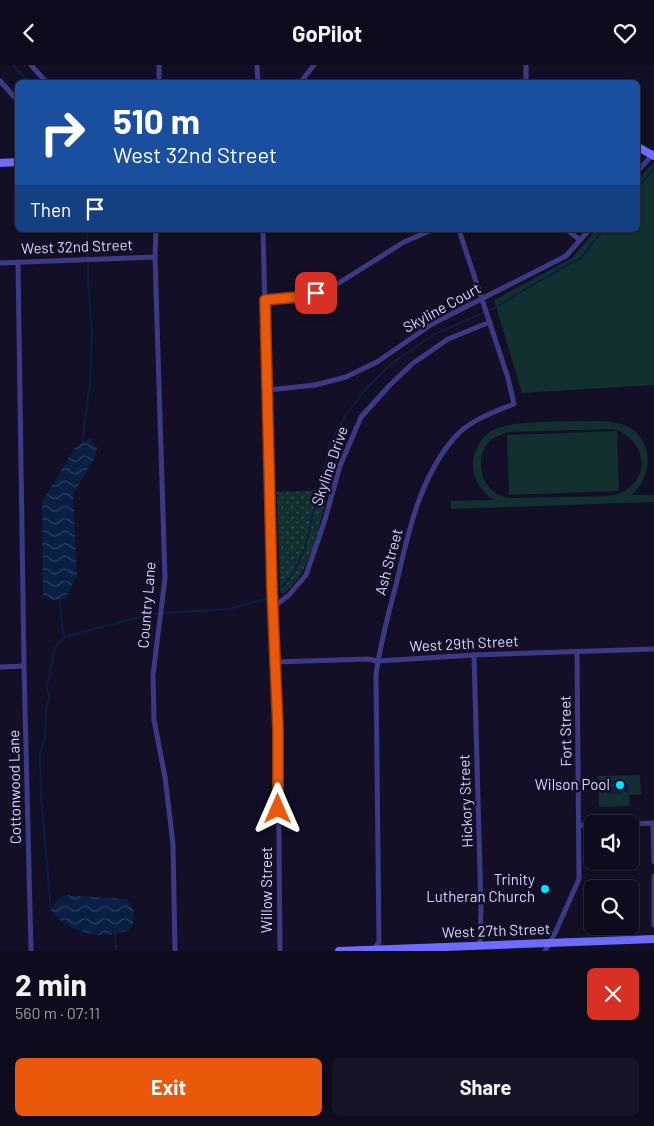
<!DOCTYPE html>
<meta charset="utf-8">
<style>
:root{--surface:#0e0b1c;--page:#171425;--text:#f1f3f6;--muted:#9b9ba3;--line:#2e2b3b;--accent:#ea580c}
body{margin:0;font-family:Barlow,sans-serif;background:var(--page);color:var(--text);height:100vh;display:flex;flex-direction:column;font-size:19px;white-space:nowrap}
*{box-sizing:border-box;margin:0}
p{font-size:16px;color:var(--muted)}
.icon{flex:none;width:28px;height:28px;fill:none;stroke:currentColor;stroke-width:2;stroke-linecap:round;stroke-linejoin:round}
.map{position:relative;height:886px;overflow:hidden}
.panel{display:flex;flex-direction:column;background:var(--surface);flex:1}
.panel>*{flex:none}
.banner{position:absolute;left:15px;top:15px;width:625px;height:152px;border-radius:8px;box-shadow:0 1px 4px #0004,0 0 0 1px var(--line);background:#1a4fa0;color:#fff;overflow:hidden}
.fabs{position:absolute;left:584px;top:750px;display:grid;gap:10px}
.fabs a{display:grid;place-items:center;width:55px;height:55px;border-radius:8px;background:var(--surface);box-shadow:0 1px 4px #0004,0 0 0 1px var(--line);font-size:25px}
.pin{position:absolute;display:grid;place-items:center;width:42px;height:42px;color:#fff;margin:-21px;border-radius:10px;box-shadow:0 2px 8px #0006}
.me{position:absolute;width:55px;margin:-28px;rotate:0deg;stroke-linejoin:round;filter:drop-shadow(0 0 4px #0008)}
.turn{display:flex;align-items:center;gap:18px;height:105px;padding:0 15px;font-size:22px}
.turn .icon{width:65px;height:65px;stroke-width:2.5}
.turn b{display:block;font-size:35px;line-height:42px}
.then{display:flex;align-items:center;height:48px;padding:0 15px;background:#0003;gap:10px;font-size:19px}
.round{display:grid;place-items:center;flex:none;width:52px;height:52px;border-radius:8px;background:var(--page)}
.summary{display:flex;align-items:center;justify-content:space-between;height:85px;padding:0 15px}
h1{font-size:30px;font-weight:700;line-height:38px}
.action{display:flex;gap:10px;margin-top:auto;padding:10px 15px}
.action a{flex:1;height:58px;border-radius:8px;background:var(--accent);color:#fff;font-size:20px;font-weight:700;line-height:58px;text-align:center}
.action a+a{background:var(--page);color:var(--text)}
header{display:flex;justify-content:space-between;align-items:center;height:65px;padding:0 15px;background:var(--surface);font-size:22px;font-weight:700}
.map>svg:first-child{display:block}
.grass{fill:#12302f;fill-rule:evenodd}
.park{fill:url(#park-dots)}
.water{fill:url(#water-waves)}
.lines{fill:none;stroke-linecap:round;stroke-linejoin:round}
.stream{stroke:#0a1f44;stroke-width:2}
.street{stroke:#3d3a85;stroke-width:5}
.secondary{stroke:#6f6bff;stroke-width:8}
.route-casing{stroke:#983908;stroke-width:12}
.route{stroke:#ea580c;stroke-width:9}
.poi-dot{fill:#00e5ff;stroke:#130f26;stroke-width:2}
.labels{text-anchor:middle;stroke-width:5;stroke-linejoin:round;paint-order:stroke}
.street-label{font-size:15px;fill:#d9d4ff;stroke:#130f26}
.poi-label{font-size:15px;fill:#d9d4ff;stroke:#130f26;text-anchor:end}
</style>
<header><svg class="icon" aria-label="back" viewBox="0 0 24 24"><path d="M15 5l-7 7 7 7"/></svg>GoPilot<svg class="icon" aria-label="heart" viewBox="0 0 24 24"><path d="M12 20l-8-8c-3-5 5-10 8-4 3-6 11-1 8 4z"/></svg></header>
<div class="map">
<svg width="654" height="886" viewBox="0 0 654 886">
<defs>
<pattern id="park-dots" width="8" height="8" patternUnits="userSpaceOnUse" patternTransform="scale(1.25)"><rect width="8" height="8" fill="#12302f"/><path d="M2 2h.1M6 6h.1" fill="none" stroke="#344d4e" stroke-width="1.8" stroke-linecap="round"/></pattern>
<pattern id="water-waves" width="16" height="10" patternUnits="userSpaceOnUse" patternTransform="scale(1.25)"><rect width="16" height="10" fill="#0a1f44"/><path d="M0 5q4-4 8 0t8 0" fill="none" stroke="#2d3f60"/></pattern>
</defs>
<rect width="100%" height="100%" fill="#130f26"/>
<!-- grass -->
<g class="grass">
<polygon points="654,98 654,320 522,328 494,235 572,193 596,165 638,165 638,115 650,101"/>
<path d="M602,356C613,357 623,358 632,364C654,380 652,414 631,430H654V437L451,444V436L493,435C480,425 471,412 473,395C475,384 481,373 491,366C509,354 577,357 602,356ZM613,364C641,372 654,406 626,425C620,429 613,430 607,431L506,433C500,430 493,428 489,422C478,410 478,386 491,375C497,371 503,369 509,367Z"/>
<polygon points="617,366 619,426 509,430 507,370"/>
<polygon points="640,710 641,729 629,730 630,741 599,742 598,711"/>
</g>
<!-- park -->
<path class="park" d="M329,425C319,458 312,509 283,529L280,527L277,427Z"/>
<!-- water -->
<g class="water">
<polygon points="90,373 97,383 95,392 73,429 77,510 65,534 52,535 43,530 42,437 74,384"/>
<polygon points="629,715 629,729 605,729 604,716"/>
<path d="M65,830L127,834C135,845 136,851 131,864C104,876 70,869 51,846L57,835Z"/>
</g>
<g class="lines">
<!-- stream -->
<g class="stream">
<polyline points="13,0 29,18"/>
<polyline points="638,123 654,103"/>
<polyline points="82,378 90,318 92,268 88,215 87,165"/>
<path d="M60,535C61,548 61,558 64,571"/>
<polyline points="51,846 41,730 40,689 45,673 46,646 49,633 46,618 49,615 54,584 64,572 151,549 229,544 265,534 282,522 290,513 304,487 330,378 346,350 365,325 391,299 435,269 497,242 522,226 582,192 603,165"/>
<polyline points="115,868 116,885"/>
</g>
<!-- street -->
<g class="street">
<polyline points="31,0 47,18"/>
<polyline points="159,0 159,18"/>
<polyline points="257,0 258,18"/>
<polyline points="526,0 526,18"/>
<polyline points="0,16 18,36"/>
<polyline points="300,18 314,0"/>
<polyline points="638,106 654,88"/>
<polyline points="156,165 155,192 165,513 153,610 154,655 165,712 173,779 175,886"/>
<polyline points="263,165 272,524 278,665 280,886"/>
<polyline points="567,165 580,175"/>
<polyline points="18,197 24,601 31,886"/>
<polyline points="0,198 155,192"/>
<polyline points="265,235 309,231 334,221 404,177 432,165"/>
<polyline points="268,325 315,320 346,312 377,297 432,259 566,191 589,165"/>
<polyline points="272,543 289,530 306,510 324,458 340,401 361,352 390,320 412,299 448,274 490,257"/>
<polyline points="474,590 481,843 480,881"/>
<polyline points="275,597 368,594 378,596 474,590 654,584"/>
<polyline points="0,602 24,601"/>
<polyline points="653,758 654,797"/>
<polyline points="626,759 654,758"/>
<polyline points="579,760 592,760"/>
<polyline points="654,811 654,860"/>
<path d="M373,886L379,877L376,610C380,579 388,550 396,520C408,469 419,413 455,372C470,355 494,347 514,339L508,313L459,165"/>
<polyline points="545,886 555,868 579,814 577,587"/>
</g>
<!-- secondary -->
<g class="secondary">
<polyline points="638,82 654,91"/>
<polyline points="0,98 18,97"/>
<polyline points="339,886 654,874"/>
</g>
</g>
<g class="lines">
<!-- route casing -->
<g class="route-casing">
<polyline id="route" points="278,744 278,665 272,524 265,235 309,231 316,228"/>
</g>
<!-- route -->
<use href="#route" class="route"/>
</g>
<!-- markers -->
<g class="poi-dot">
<circle cx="620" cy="720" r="5"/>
<circle cx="545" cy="824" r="5"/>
</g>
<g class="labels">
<!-- street labels -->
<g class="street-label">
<text transform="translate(77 182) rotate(-2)" y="5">West 32nd Street</text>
<text transform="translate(442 243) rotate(-29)" y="5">Skyline Court</text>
<text transform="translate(330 401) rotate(-71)" y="5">Skyline Drive</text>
<text transform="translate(389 497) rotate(-75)" y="5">Ash Street</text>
<text transform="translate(147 540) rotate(-85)" y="5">Country Lane</text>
<text transform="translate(464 579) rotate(-3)" y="5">West 29th Street</text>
<text transform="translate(566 666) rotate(-91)" y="5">Fort Street</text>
<text transform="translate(15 722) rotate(-91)" y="5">Cottonwood Lane</text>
<text transform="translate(466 736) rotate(-92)" y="5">Hickory Street</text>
<text transform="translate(267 825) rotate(-90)" y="5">Willow Street</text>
<text transform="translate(496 866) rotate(-2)" y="5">West 27th Street</text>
</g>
<!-- poi labels -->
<g class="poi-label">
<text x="610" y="725">Wilson Pool</text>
<text x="535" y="820">Trinity<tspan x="535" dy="17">Lutheran Church</tspan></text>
</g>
</g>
</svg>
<div class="fabs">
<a><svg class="icon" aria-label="sound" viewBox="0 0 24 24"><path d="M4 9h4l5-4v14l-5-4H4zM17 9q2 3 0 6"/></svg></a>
<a><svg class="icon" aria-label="search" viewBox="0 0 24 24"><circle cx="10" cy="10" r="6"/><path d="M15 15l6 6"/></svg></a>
</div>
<div class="pin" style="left:316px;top:228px;background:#d93025"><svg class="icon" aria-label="arrive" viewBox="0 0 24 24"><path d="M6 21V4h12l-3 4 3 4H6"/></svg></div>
<svg class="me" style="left:278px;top:744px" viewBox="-20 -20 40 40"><path d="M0-17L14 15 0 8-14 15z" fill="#ea580c" stroke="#fff" stroke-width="4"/></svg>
<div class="banner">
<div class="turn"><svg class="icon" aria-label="right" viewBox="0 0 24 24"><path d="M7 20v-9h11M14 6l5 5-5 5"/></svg><div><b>510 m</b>West 32nd Street</div></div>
<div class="then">Then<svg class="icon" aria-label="arrive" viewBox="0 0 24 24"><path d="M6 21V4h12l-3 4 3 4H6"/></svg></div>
</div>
</div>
<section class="panel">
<div class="summary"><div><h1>2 min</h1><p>560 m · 07:11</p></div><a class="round" style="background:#d93025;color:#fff"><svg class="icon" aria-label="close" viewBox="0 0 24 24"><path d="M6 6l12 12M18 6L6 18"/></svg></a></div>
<div class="action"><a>Exit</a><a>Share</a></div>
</section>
